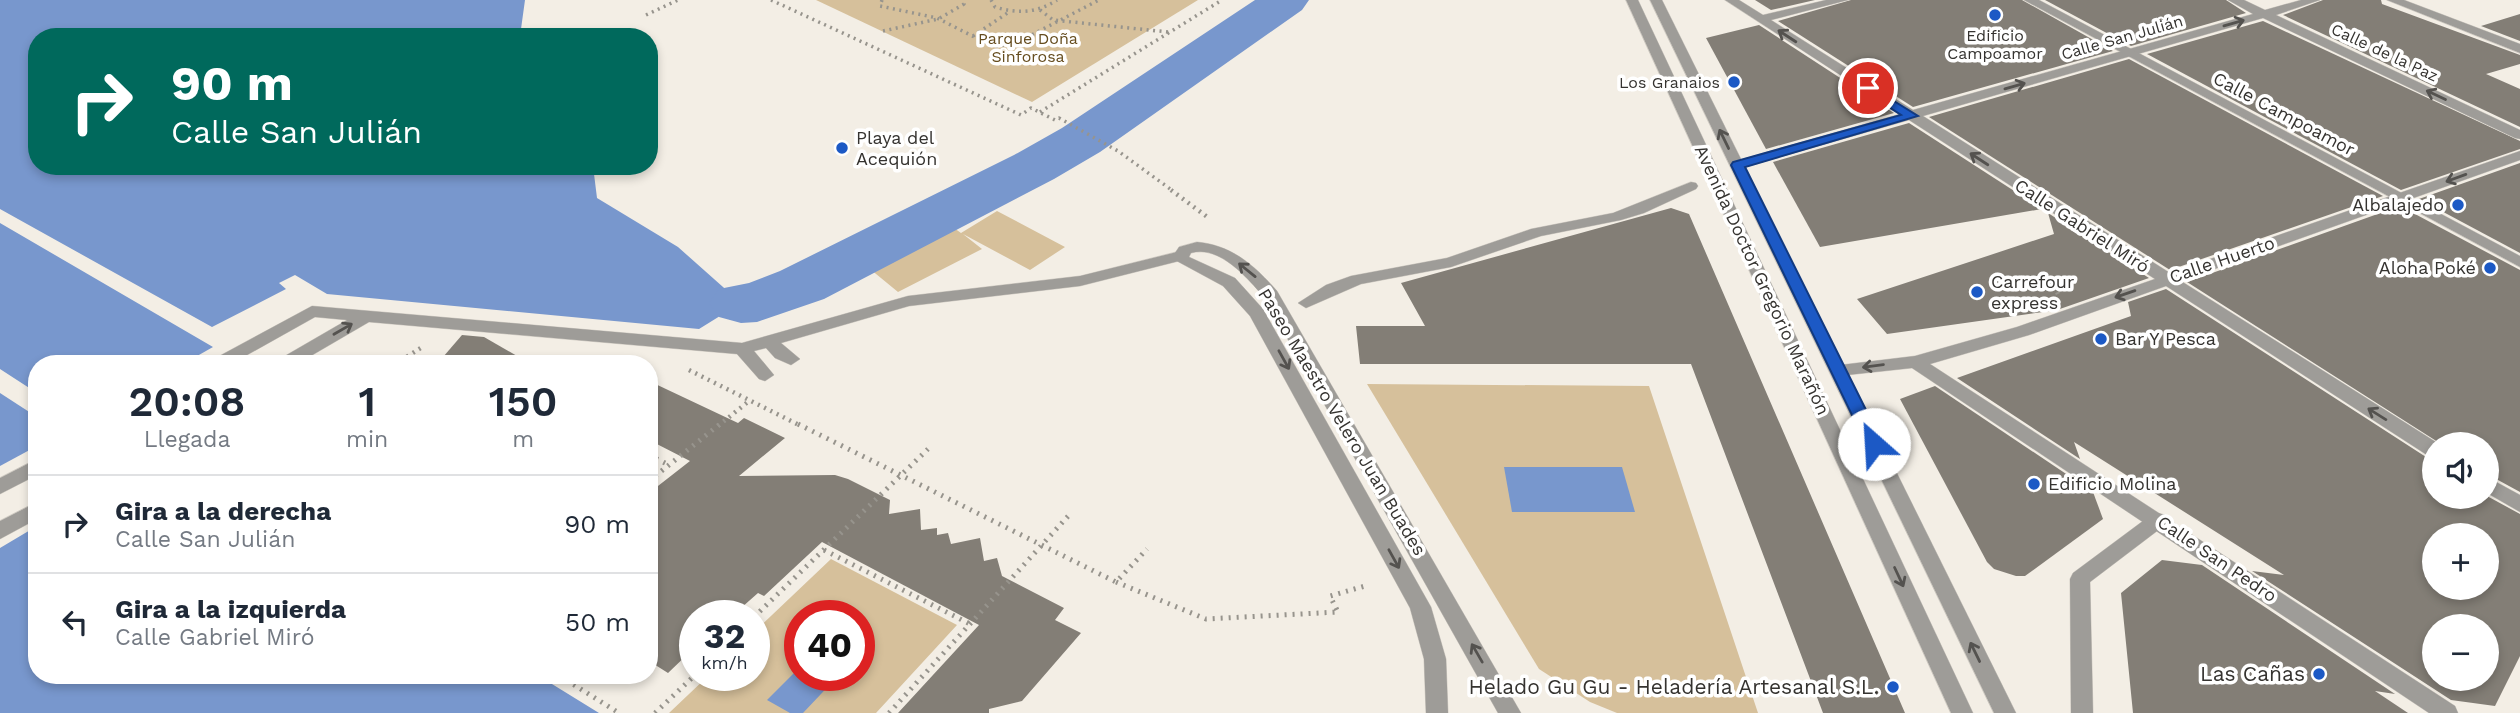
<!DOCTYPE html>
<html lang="es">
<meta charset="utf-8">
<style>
:root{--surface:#fff;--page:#f2f2f3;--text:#1f2937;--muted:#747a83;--line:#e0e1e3}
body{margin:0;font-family:"Work Sans",sans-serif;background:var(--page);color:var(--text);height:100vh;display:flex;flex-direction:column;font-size:26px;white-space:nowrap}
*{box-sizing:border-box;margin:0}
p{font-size:23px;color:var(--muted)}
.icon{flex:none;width:38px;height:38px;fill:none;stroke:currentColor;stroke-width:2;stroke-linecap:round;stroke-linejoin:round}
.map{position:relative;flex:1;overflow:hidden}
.sheet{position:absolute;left:28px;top:355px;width:630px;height:329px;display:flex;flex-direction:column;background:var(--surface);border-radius:28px;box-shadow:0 4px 10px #0003}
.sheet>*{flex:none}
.hud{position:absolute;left:28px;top:28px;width:630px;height:147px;border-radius:28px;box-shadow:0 4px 10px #0003;background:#00695c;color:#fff;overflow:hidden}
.fabs{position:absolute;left:2422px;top:432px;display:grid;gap:14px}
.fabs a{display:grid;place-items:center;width:77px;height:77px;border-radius:50%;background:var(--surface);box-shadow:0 4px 10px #0003;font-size:35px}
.speed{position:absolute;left:679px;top:600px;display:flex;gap:14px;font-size:35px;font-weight:700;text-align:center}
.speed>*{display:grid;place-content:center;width:91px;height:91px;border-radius:50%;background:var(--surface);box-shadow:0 4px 10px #0003;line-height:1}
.speed small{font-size:18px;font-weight:400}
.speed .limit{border:10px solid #d22;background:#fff;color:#111}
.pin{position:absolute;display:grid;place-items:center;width:60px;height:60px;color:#fff;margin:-30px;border:4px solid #fff;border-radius:50%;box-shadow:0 2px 7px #0007}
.me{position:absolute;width:77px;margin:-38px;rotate:334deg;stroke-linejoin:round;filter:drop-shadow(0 0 5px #0008)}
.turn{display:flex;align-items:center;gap:24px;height:147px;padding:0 28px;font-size:32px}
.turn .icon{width:91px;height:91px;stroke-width:2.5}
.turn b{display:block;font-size:49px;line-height:60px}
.eta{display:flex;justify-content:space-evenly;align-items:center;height:119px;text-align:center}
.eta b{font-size:42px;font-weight:600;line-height:49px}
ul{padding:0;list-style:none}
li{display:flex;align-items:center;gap:21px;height:98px;padding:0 28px;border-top:2px solid var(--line)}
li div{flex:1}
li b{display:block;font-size:26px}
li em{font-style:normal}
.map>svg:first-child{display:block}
.green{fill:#d6c09b;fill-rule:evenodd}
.water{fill:#7897cd}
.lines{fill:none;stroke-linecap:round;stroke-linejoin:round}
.river{fill:#7897cd;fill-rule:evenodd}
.building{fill:#837e76;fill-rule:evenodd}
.service-casing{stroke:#d1ccc4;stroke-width:1}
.pedestrian-casing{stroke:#d1ccc4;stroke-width:1}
.minor-casing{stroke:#d1ccc4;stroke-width:1}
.tertiary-casing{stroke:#d1ccc4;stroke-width:1}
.path-far2{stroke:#97948d;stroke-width:3.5;stroke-dasharray:2 4.5;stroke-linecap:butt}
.path-far1{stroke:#97948d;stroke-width:4.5;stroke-dasharray:2 5;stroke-linecap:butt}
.path{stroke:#97948d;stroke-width:5;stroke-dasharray:2 6;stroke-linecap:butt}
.service{fill:#9e9c98;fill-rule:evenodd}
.pedestrian{fill:#9e9c98;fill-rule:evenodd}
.minor{fill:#9e9c98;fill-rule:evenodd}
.tertiary{fill:#9e9c98;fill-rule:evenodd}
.oneway{stroke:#54524f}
.route{fill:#1c59c5;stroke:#123a80;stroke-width:2}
.poi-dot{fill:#1c59c5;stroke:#fff;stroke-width:2.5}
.labels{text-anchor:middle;stroke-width:7;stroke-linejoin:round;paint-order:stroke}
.far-poi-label{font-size:16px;fill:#353330;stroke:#fff}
.far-street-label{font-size:16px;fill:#353330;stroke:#fff}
.far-park-label{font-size:16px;fill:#654c1e;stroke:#fff}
.street-label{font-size:18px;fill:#353330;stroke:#fff}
.poi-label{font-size:18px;fill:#353330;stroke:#fff;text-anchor:start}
.near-poi-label{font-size:21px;fill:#353330;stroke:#fff;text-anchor:end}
</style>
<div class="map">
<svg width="2520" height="713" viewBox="0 0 2520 713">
<rect width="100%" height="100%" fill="#f3eee5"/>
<!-- green -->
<g class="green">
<polygon points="816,0 1198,0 1032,102"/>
<polygon points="997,211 1065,247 1030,270 963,234 982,249 898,292 870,269 954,228 961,233"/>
<polygon points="1367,384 1649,386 1758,713 1617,713 1590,702 1539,669"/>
<path d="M831,559L957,625L876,713H669L708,676H754V632ZM800,616H859V676H800Z"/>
</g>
<!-- water -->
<g class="water">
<polygon points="0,0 525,0 521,29 525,37 37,37 37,166 593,166 597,198 678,247 741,303 699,329 327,294 295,275 279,283 286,289 212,327 0,209"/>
<polygon points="0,223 213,347 183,364 37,364 37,393 0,369"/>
<polygon points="0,393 37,417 37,446 0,466"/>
<polygon points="1504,467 1622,467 1635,512 1512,512"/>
<polygon points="37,526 37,676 539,676 599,713 0,713 0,548"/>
<polygon points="800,667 800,676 838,676 803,713 790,713 767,700"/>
</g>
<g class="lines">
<!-- river -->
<polygon class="river" points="1255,0 1309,0 1302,10 1100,152 1054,179 824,299 757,322 741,323 719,317 709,303 719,289 749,283 780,271 1014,155 1062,128"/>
</g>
<!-- building -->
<g class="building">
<polygon points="1755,0 1815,0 1771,10"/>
<polygon points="1851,0 2022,0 2113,51 1913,107 1778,21"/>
<polygon points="2045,0 2226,0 2246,13 2131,46"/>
<polygon points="2323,0 2381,0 2382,4 2520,55 2520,64 2486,74 2520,89 2520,127 2283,15"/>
<polygon points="2520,14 2520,41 2481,26"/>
<polygon points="2263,21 2520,141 2520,149 2401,190 2147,54"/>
<polygon points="1759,25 1894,113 1766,149 1706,38"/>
<polygon points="2129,59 2383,196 2170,270 1929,117"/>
<polygon points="1909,123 2042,209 1820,247 1773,162"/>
<polygon points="2520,163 2520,253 2419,199"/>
<polygon points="2400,206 2520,270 2520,492 2487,474 2487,444 2441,444 2187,282"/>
<polygon points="1671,208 1689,214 1905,713 1823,713 1691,364 1360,364 1356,326 1425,326 1401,283"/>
<polygon points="2048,213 2149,278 2057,310 1887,334 1857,299 2054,234"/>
<path d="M2166,289L2426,457L2434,459V497L2487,496L2520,514V656L2495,706L2451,700L2252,571L2284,575L2074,442L2080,459L1957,378L2131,316L2128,302ZM2434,536H2487V588H2434ZM2434,626H2487V679H2434Z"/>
<polygon points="462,335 484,337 531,364 437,364"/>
<polygon points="649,381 738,423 744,418 785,438 739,476 835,475 848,479 890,500 889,514 920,509 921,530 937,528 937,535 948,533 951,544 980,538 984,561 997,558 1002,576 1064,608 1055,620 1081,633 1022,701 989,709 989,713 898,713 979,625 822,542 764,596 758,593 741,608 735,604 721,616 695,616 695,640 687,647 692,650 668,673 649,661 649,493 690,461 649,440"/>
<polygon points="1935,386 2093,492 2103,519 2025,576 2016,576 1994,569 1987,562 1900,399"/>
<polygon points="2162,560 2202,565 2395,694 2375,691 2408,713 2133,713 2121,593"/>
</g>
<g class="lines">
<!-- service casing -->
<g class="service-casing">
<g id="service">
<polygon points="1181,251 1189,256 1187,259 1080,286 909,306 781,343 800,359 791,365 775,358 766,348 754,351 774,375 765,381 759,379 737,354 369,322 297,364 275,364 278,360 347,320 315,317 231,364 209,364 212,360 312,306 742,343 908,296 1080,276"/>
<polygon points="37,459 37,475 0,494 0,478"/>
<polygon points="37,502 37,519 0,539 0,521"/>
</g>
</g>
<!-- pedestrian casing -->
<g class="pedestrian-casing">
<g id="pedestrian">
<polygon points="1691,182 1696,183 1698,186 1696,189 1644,213 1621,220 1541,236 1451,267 1361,284 1306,308 1298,303 1326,285 1351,276 1447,258 1531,229 1613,213"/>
<polygon points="2158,513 2165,515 2168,520 2165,525 2090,582 2093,713 2071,713 2070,579 2073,573 2151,515"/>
</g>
</g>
<!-- minor casing -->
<g class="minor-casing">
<g id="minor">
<polygon points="1725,0 1739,0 1763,15 1826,0 1848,0 1771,20 1913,110 2253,14 2228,0 2244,0 2265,10 2301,0 2320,0 2276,15 2520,130 2520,139 2515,138 2263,18 1923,116 2170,273 2520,151 2520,160 2181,281 2439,444 2434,444 2434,457 2427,455 2166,286 2029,335 1930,364 2455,706 2458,713 2429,713 1912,368 1838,376 1832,374 1829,370 1832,366 1915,356 2017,327 2155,279 1909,120 1742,168 1732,168 1730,165 1732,162 1900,114"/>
<polygon points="2387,0 2404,0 2520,44 2520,53"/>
<path d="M1197,242C1232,245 1255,266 1277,291L1521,713H1498L1264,297C1247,278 1220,245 1191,253L1189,257L1235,278L1263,309L1431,607L1446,659L1448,713H1426L1424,659L1410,608L1250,316L1223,286L1175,260L1173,256L1179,247Z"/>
<polygon points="2487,477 2520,495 2520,512 2487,493"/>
</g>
</g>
<!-- tertiary casing -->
<g class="tertiary-casing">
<g id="tertiary">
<polygon points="1626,0 1638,0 1973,713 1951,713"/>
<polygon points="1650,0 1662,0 2016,713 1994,713"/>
<polygon points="2024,0 2039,0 2520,256 2520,267"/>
</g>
</g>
<!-- path-far2 -->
<g class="path-far2">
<polyline points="771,0 1021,115 1031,108 1055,120 1059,118 1118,151 1173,191"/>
<polyline points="882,0 880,6 937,18 994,47 1018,42 1099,0"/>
<path d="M991,0L995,7C1018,14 1037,13 1057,0"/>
<polyline points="1040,10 1053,20 1168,32"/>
<polyline points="646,15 678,0"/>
<polyline points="883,31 938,19 964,4 962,0"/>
<polyline points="973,36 1009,12"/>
<polyline points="1040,112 1222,0"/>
</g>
<!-- path-far1 -->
<g class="path-far1">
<polyline points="1171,190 1210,219"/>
<polyline points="2058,294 2055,288 2070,281"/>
<polyline points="395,364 424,346"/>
<polyline points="689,370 801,426"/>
<polyline points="718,426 749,401"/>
</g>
<!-- path -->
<g class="path">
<polyline points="798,424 1116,582 1147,549"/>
<polyline points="649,455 669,465"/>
<polyline points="649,481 720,424"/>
<polyline points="824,550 970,624"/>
<polyline points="1116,582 1206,619 1338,612 1330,596 1365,586"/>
<polyline points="754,617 928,449"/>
<polyline points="560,676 619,713"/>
<polyline points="655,713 695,675"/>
<polyline points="889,713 1070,514"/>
</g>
<!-- service -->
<use href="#service" class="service"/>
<!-- pedestrian -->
<use href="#pedestrian" class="pedestrian"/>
<!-- minor -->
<use href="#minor" class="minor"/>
<!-- tertiary -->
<use href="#tertiary" class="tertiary"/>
</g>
<!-- one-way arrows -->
<defs><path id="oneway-shaft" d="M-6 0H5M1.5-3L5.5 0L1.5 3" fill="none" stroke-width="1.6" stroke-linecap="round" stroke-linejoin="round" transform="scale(1.75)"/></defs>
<g class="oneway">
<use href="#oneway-shaft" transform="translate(2234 23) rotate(-16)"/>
<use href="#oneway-shaft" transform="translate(1787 36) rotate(-147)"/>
<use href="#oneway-shaft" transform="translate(2015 86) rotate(-16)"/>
<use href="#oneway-shaft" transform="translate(2436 95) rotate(-155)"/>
<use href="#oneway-shaft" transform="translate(1724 139) rotate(-116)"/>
<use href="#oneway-shaft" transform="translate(1979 159) rotate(-147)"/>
<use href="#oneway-shaft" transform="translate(2456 178) rotate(160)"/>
<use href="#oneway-shaft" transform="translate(1247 270) rotate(-141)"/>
<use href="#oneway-shaft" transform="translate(2125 294) rotate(161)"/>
<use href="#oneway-shaft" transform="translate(343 329) rotate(-30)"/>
<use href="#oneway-shaft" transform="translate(1284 360) rotate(61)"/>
<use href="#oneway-shaft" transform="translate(1873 366) rotate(173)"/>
<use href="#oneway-shaft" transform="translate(2377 414) rotate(-148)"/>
<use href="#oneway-shaft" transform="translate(1394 559) rotate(61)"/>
<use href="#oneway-shaft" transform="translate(1899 577) rotate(65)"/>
<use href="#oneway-shaft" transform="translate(1975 652) rotate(-116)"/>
<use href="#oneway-shaft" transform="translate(1477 653) rotate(-120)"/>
</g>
<!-- route -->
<polygon class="route" points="1868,85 1918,116 1745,167 1883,444 1874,451 1866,444 1731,165 1733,162 1901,115 1864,91 1862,88"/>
<!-- markers -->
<g class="poi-dot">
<circle cx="1995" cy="15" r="7"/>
<circle cx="1734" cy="82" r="7"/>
<circle cx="842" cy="148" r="7"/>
<circle cx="2458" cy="205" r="7"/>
<circle cx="2490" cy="268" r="7"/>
<circle cx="1977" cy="292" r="7"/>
<circle cx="2101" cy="339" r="7"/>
<circle cx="2034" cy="484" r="7"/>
<circle cx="2319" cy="674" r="7"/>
<circle cx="1893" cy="687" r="7"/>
</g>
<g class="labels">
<!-- far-poi labels -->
<g class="far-poi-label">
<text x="1995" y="41">Edificio<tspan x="1995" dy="18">Campoamor</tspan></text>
<text x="1720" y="88" text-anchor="end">Los Granaios</text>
</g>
<!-- far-street labels -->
<g class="far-street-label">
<text transform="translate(2122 37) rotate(-16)" y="6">Calle San Julián</text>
<text transform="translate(2385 52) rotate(25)" y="6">Calle de la Paz</text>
</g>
<!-- far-park labels -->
<g class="far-park-label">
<text x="1028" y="44">Parque Doña<tspan x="1028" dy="18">Sinforosa</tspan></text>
</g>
<!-- street labels -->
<g class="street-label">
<text transform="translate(2284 114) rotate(28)" y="6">Calle Campoamor</text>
<text transform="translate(2082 226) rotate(33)" y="6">Calle Gabriel Miró</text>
<text transform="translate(2222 260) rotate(-19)" y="6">Calle Huerto</text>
<text transform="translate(1762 280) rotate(65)" y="6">Avenida Doctor Gregorio Marañón</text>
<text transform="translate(1342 422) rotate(59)" y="6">Paseo Maestro Velero Juan Buades</text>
<text transform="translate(2217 559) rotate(34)" y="6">Calle San Pedro</text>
</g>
<!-- poi labels -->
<g class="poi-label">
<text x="856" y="144">Playa del<tspan x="856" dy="21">Acequión</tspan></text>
<text x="2444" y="211" text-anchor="end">Albalajedo</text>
<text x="2476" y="274" text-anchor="end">Aloha Poké</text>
<text x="1991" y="288">Carrefour<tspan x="1991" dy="21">express</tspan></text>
<text x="2115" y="345">Bar Y Pesca</text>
<text x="2048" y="490">Edificio Molina</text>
</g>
<!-- near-poi labels -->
<g class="near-poi-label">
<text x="2305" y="681">Las Cañas</text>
<text x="1879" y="694">Helado Gu Gu - Heladería Artesanal S.L.</text>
</g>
</g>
</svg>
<div class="fabs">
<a><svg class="icon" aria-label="sound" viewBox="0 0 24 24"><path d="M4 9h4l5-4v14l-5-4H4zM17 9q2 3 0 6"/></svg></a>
<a>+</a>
<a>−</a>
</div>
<div class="speed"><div>32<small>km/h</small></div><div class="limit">40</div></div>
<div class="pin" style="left:1868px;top:88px;background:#d93025"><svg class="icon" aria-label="arrive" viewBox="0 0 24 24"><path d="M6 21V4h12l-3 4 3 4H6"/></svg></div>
<svg class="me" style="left:1874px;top:444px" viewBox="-20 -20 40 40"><circle r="19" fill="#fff"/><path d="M0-13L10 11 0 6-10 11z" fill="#1c59c5"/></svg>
<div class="hud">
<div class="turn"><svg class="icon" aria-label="right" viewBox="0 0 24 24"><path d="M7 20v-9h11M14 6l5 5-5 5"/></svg><div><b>90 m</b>Calle San Julián</div></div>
</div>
<section class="sheet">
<div class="eta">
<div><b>20:08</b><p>Llegada</p></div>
<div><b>1</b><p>min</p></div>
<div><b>150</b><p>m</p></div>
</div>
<ul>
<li><svg class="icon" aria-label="right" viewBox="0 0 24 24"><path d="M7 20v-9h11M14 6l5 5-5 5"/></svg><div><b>Gira a la derecha</b><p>Calle San Julián</p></div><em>90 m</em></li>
<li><svg class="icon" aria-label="left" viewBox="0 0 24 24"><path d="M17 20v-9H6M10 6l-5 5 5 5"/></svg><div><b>Gira a la izquierda</b><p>Calle Gabriel Miró</p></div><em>50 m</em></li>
</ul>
</section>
</div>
